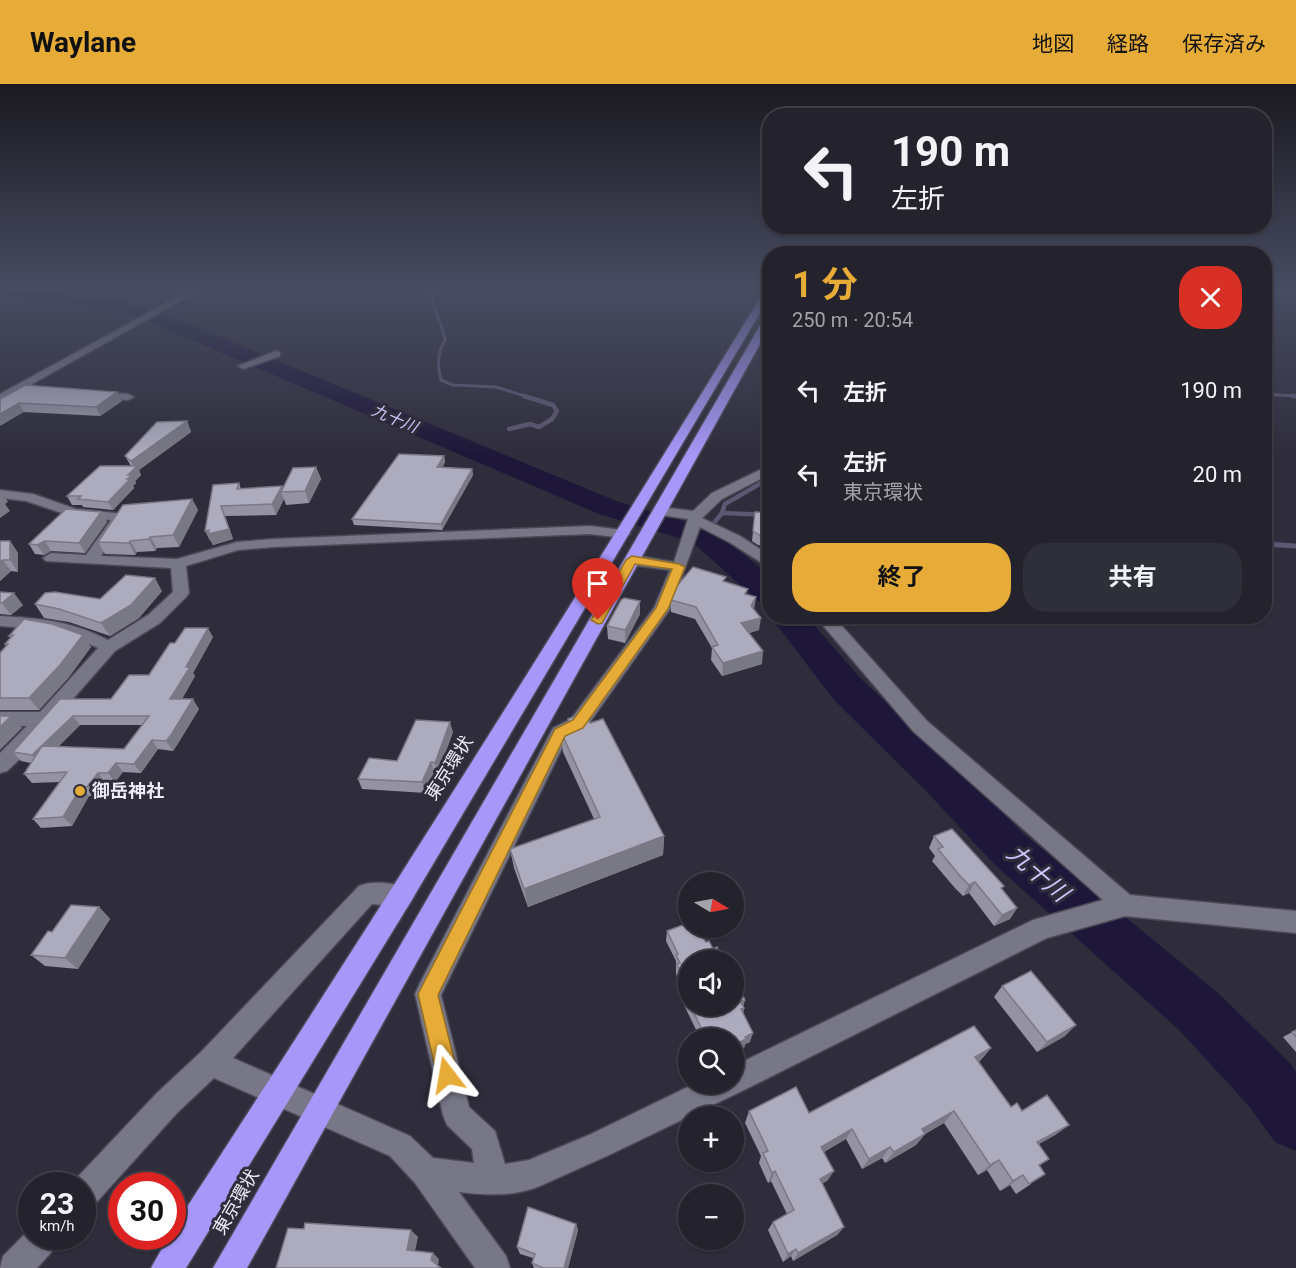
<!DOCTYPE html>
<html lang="ja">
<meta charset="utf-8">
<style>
:root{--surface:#23222d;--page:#2f2f39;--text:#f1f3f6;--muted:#a3a4aa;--line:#403f49;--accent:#e7ac37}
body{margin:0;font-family:Roboto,"Noto Sans JP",sans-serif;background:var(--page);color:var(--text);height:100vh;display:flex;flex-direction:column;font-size:22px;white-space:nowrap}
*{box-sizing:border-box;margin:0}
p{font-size:20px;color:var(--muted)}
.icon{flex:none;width:33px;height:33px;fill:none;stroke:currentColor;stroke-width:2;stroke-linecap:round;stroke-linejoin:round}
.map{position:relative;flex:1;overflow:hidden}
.side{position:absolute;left:762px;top:162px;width:510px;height:378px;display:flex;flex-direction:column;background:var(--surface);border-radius:24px;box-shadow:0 2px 4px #0004,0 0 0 2px var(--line)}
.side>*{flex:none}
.hud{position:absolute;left:762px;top:24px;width:510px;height:126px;border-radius:24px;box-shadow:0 2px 4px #0004,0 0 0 2px var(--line);background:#23222d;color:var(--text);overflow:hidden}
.needle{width:39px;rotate:100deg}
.fabs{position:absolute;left:678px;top:788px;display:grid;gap:12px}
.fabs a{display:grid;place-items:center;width:66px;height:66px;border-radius:50%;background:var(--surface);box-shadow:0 2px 4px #0004,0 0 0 2px var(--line);font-size:30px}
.speed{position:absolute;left:18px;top:1088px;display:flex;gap:12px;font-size:30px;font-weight:700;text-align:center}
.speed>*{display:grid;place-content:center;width:78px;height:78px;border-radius:50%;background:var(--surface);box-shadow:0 2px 4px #0004,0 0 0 2px var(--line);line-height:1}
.speed small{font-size:15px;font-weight:400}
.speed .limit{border:9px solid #d22;background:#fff;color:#111}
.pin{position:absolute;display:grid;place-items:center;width:51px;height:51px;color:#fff;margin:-62px -26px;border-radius:50% 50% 50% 0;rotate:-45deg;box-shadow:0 0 6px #0007}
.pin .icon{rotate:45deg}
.me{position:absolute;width:66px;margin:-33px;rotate:346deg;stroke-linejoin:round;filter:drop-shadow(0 0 4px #0008)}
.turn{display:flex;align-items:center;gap:21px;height:126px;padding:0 30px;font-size:27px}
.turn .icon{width:78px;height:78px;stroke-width:2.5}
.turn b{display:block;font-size:42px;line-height:51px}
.round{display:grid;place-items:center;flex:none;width:63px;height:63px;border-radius:24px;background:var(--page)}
.overview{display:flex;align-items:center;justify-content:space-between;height:102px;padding:0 30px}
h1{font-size:36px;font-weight:700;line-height:45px;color:var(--accent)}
.action{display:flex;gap:12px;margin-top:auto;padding:12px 30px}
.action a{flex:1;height:69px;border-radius:24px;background:var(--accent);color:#111;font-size:24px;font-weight:700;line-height:69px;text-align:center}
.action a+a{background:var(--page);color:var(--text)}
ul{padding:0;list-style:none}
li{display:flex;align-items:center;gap:18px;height:84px;padding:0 30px}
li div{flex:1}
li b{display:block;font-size:22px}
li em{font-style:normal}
header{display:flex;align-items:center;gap:36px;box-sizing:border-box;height:84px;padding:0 30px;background:var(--accent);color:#111}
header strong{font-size:28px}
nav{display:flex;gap:33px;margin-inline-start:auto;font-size:21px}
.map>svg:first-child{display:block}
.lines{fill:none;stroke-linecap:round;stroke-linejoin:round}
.stream-far2{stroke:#5c5772;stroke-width:3}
.stream-far1{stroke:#5c5772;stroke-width:4.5}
.stream{stroke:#5c5772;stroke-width:5}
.river{fill:#1e1739;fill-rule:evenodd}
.street-casing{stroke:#4b4956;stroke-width:3}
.highway-casing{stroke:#4b4956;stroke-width:3}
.street{fill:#787788;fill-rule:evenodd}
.highway{fill:#a697f8;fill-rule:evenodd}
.wall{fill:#9593a3;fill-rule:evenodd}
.shaded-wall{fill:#797885}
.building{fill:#adabbe;stroke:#797885;stroke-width:1.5}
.route{fill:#e7ac37;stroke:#967024;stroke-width:1.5}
.poi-dot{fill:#e7ac37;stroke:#2f2d3c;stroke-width:2}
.labels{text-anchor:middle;stroke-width:6;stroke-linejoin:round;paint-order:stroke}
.far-water-label{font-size:16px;font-style:italic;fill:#cdc7fc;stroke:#2f2d3c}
.street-label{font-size:18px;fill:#eeedf7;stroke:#2f2d3c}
.poi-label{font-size:18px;font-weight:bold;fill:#eeedf7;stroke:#2f2d3c;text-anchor:start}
.near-water-label{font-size:24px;font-style:italic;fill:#cdc7fc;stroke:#2f2d3c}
</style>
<header>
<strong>Waylane</strong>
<nav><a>地図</a><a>経路</a><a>保存済み</a></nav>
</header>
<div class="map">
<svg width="1296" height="1184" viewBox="0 0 1296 1184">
<rect width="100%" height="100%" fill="#2f2d3c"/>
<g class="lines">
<!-- stream-far2 -->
<g class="stream-far2">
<path d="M437,206L431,210C434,227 442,239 445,256C437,269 437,282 441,296L453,301L496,303L528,313"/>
<polyline points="1282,206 1296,207"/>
<polyline points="1264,310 1296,312"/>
</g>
<!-- stream-far1 -->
<g class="stream-far1">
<polyline points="1292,312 1296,312"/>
<polyline points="509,345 530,340 539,343 552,335 557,327 553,321 524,312"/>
<polyline points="722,429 725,420 770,394"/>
<polyline points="703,452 722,429 770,431"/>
</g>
<!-- stream -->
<polyline class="stream" points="1264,460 1296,462"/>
<!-- river -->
<g class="river">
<path d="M0,206C52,206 101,212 152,225L619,418L714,446L770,492V520L758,517L692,458L599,430L138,233L91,223L0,211Z"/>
<polygon points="770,532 806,532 862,596 956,683 1025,751 1217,908 1290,979 1296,988 1296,1067 1275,1058 1248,1021 1179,946 993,779 926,707 834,616"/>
</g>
<!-- street casing -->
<g class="street-casing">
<g id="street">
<polygon points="190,206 200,206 0,318 0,310"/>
<polygon points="756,253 770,254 770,260 753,258 753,254"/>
<polygon points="276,267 280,268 280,272 243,285 238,282"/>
<polygon points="97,308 128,310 134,313 128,316 93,313 91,311"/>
<path d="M770,381V390L722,415L702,434L740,452L766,469L770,472V484L729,458L700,443L670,525L585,645L567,654L441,911L469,1023L495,1047L505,1080L529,1076L589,1051L696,999H734V982L1033,836L1103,816L913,647L815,532H833L927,637L1130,811L1296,827V849L1125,832L1047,854L744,1006L609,1071L540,1102C513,1113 487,1111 459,1108L506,1172L510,1184H475L415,1099L390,1072L214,994L177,1029L93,1122L82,1126V1101L71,1100L157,1009L201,968L359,802C373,796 396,799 410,805L414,812L410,819L402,823L372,820L233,974L410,1052L433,1074L474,1079L472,1065L447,1041L443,1031L415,910L419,901L553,644L571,635L654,524L670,486L632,481L624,476L632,471L674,478L688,435L661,431L654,427L661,423L693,427L712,409Z"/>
<path d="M0,406L33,410L76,425L125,430L127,433L101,472L177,475L237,458L273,455L590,442L623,446L630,450L623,454L590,450L273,463L238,466L186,482L189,509L187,512L160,539L115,567L23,672L7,687L0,689V669L27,642H0V628H40L98,564C60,545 41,545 0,542V532C44,535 68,536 108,556L148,531L173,508L171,484L46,477L43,474L51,469L86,471L111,436L74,433L26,417L0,414Z"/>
<polygon points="32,1143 32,1152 61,1152 56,1163 37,1184 0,1184 3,1172"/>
</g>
</g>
<!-- highway casing -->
<g class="highway-casing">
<g id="highway">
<path d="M765,206H770V212L410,819L186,1184H151L169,1152H172V1146C374,835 572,522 765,206Z"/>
<polygon points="770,230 770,242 247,1184 213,1184 765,233"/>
</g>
</g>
<!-- street -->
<use href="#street" class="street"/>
<!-- highway -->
<use href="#highway" class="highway"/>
</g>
<!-- wall -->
<g class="wall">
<polygon points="0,315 122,317 100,332 24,328"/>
<polygon points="187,337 191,348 139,386 141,391 135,397 136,399 133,402 134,404 113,426 83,423 82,421 72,421 67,412 131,382 125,372"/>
<polygon points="444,372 445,378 442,384 472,385 473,391 442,446 354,441 352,435"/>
<polygon points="316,383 321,395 309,419 286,421 284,415 276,431 225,432 233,455 213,461 211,457 210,457 213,401 239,399 241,405 282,402 283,405"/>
<polygon points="192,415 198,426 179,463 157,464 155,467 137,468 135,471 105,470 98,458"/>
<polygon points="101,428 107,438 85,469 51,467 44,471 35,470 29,460"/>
<polygon points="755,428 770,429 770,463 758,461 752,457"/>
<polygon points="0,457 10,457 18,469 18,488 11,487 0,497"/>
<polygon points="726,498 748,511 754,526 759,546 749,549 762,580 722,592 711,576 712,564 695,535 671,528 671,516"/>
<polygon points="162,507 139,534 110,552 69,538 44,534 35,520 100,515"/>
<polygon points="0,508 23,521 11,531 0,530"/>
<polygon points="640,530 625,559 608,555 607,542"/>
<polygon points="24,535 91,563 69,593 39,626 0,626 0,569 6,562 5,560 11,554 9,552"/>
<path d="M213,553L193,589L195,592L182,615L199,625L177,661L173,667L158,665L141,689L123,688L115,698H105L95,712H89L72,742L41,744L33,735L60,698L32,699L24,690L31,679L21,677L13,668L60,615H111L149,591L175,559ZM80,641H142L124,665L58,663Z"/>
<polygon points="568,635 590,639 664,752 663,771 528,823 514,784 510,765 594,735 563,668 561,648 570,645"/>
<polygon points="453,648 438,689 434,689 426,709 362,705 358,695 397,677"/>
<polygon points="934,752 1004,802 1002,805 1017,824 1010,835 994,842 969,809 963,812 954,803 932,777 935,772 929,764"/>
<polygon points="99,823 110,835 78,885 45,882 31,871 52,848"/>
<polygon points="667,847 688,876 688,921 734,921 743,922 744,924 743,930 750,958 745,960 744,964 734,954 700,954 684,921 685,912 686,912 676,890 676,877 666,857"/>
<polygon points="1002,902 1065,952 1037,968 994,913"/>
<polygon points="1296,946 1296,968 1283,953"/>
<polygon points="991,964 979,978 1011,1023 1069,1041 1055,1051 1039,1060 1049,1075 1039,1082 1031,1100 1016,1110 1010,1101 1000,1107 987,1086 978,1091 944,1039 925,1050 916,1061 885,1079 882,1074 862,1085 846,1055 824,1068 828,1096 822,1100 844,1143 837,1151 793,1177 791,1172 783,1178 768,1146 773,1138 787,1130 771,1097 768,1099 759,1079 761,1072 745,1039 749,1027 809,1029"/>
<polygon points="576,1140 578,1146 568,1184 534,1184 532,1179 533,1174 520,1170 517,1163"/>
</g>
<!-- shaded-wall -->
<g class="shaded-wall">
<polygon points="117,308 122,317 100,332 96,323"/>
<polygon points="19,319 24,328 0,342 0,330"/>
<polygon points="187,337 191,348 139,386 141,391 135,397 136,399 133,402 134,404 113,426 108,418 128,391 134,385 131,377"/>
<polygon points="444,372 445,378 439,389 437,383"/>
<polygon points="316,383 321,395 309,419 305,407"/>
<polygon points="472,385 473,391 442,446 441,440"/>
<polygon points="282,402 284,408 281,408 284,415 276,431 272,420"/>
<polygon points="0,407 1,407 8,418 5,420 10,427 0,434"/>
<polygon points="192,415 198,426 179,463 173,451"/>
<polygon points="221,422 233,455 213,461 211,457 210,457 205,447"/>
<polygon points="101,428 107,438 85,469 79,459"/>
<polygon points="150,453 157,464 155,467 149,455"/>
<polygon points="10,457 18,469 18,488 10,476"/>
<polygon points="45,457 51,467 44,471 37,461"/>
<polygon points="130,457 137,468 135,471 129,459"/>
<polygon points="3,476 11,487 0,497 0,478"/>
<polygon points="155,494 162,507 139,534 110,552 101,539"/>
<polygon points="14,509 23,521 11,531 2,519"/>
<polygon points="756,513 754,526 749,534 751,522"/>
<polygon points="640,517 640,530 625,559 625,546"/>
<polygon points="761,534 759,546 740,552 741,539"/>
<polygon points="208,544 213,553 193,589 195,592 176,625 170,615 186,583"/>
<polygon points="83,551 91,563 69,593 39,626 29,614"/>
<polygon points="763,567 762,580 722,592 723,579"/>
<polygon points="193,615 199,625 177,661 173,667 166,657"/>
<polygon points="11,632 22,644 0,666 0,643"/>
<polygon points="73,632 80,641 40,680 32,671"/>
<polygon points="450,638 453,648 438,689 435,679"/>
<polygon points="152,656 158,665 141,689 134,680"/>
<polygon points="431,678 434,689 426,709 422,698"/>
<polygon points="116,679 123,688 115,698 108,689"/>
<polygon points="98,689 105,698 95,712 87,703"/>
<polygon points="81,703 89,712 72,742 63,733"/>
<polygon points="664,752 663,771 528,823 524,805"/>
<polygon points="975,798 969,809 963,812 969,801"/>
<polygon points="99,823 110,835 78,885 65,874"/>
<polygon points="1017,824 1010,835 994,842 1002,831"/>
<polygon points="745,916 743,924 744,924 742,933 740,917"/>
<polygon points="1076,941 1065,952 1037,968 1047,958"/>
<polygon points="753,949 750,958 745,960 744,964 734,969 734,961 745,953"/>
<polygon points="991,964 980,977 965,986 975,973"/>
<polygon points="954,1027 944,1039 913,1056 922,1045"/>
<polygon points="1069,1041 1055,1051 1024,1068 1037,1058"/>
<polygon points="852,1045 846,1055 815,1073 821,1063"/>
<polygon points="925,1050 916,1061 885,1079 894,1068"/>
<polygon points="890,1063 882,1074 862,1085 869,1075"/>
<polygon points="999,1076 987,1086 978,1091 990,1081"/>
<polygon points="775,1087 771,1097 768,1099 772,1089"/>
<polygon points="834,1087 828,1096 814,1104 820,1095"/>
<polygon points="1023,1091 1010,1101 1000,1107 1013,1097"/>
<polygon points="576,1140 578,1146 568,1184 564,1184"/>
<polygon points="844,1143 837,1151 793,1177 798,1169"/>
<polygon points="411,1146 418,1153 414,1172 407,1166"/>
<polygon points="796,1165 791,1172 783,1178 788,1170"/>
<polygon points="433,1169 439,1175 438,1182 431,1176"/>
</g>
<!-- building -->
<g class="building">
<polygon points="25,301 117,308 96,323 19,319 0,330 0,315"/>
<polygon points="187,337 131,377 125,372 157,338"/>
<polygon points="399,370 444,372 437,383 472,385 441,440 352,435"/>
<polygon points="100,382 137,382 128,391 132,391 127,395 130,395 108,418 78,415 81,412 67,412"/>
<polygon points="316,383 305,407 281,408 293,384"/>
<polygon points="239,399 237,405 282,402 272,420 221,422 229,445 208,450 209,446 205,447 213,401"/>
<polygon points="192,415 173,451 150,453 149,455 130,457 129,459 98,458 123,421"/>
<polygon points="66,425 101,428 79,459 45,457 37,461 29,460"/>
<polygon points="755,428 770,429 770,452 759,451 753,447"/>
<polygon points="0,457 10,457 10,476 3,476 0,478"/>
<polygon points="693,483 726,493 723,497 748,505 745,510 756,513 751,522 761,534 741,539 763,567 723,579 712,563 718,561 696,523 671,516 676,503"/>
<polygon points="126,491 155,494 131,521 101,539 59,525 35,520 45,509 55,508 100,515"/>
<polygon points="0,508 14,509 2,519 0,519"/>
<polygon points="624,514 640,517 627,543 625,546 607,542 621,516"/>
<polygon points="24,535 52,540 83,551 60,581 29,614 0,614 0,569 8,560 5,560 13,551 9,552"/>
<polygon points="185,544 208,544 186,583 190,583 170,615 193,615 171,651 166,657 152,656 134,680 116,679 108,689 98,689 87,703 81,703 63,733 33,735 67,688 24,690 42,662 124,665 149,632 73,632 32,671 13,668 60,615 111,615 129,591 149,591 170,559 175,559"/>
<polygon points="585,629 590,639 603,635 664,752 524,805 510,765 600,733 561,648 573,644 568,635"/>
<polygon points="0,632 11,632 0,643"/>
<polygon points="416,636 450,638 435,679 431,678 422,698 358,695 369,674 397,677"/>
<polygon points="952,745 1004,802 1001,804 1017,824 1002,831 975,798 969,801 960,792 938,765 943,763 934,752"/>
<polygon points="71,821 99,823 65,874 31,871 48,847 52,848"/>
<polygon points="688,839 688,843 697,843 706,858 709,857 713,865 717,863 724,876 688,876 688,905 677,880 680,879 676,871 678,870 667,847"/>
<polygon points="1031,887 1076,941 1047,958 1002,902"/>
<polygon points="734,894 745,916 740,917 744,924 741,925 753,949 745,953 746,955 734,961 734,954 706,954 690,921 734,921"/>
<polygon points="688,911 688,919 685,912"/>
<polygon points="974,942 991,964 975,973 1011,1023 1017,1019 1022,1027 1047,1011 1069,1041 1037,1058 1049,1075 1039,1081 1045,1090 1029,1100 1023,1091 1013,1097 999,1076 990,1081 954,1027 922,1045 925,1050 894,1068 890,1063 869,1075 852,1045 821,1063 834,1087 820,1095 844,1143 798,1169 796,1165 788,1170 773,1138 794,1126 775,1087 772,1089 763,1069 768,1067 749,1027 796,1003 809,1029"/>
<polygon points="1296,946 1296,953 1292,948"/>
<polygon points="528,1123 576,1140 564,1184 543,1184 532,1179 535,1170 517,1163"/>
<polygon points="305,1139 411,1146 407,1166 433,1169 431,1176 441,1184 276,1184 288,1144 304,1145"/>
</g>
<!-- sky -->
<linearGradient id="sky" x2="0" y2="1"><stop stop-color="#1a1921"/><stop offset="0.55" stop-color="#474c61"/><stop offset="1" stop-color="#474c61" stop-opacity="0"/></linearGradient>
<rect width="1296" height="372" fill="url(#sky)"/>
<!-- route -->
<polygon class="route" points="632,472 679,480 685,483 668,525 583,644 565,652 438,911 458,991 455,999 447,1002 440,999 437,991 418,910 555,645 573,636 656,524 672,485 635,480 602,539 598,540 591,536 626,476"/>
<!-- markers -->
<circle class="poi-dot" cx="80" cy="707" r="6"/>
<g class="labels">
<!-- far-water labels -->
<g class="far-water-label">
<text transform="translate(395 334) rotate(23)" y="6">九十川</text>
</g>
<!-- street labels -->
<g class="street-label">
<text transform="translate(449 684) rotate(-58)" y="6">東京環状</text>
<text transform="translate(236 1118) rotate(-60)" y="6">東京環状</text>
</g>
<!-- poi labels -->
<g class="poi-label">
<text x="92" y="713">御岳神社</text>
</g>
<!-- near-water labels -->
<g class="near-water-label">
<text transform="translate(1038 789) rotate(41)" y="8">九十川</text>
</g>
</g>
</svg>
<div class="fabs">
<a><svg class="needle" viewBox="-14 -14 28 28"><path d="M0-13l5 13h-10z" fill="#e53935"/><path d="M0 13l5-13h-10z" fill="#a3a4aa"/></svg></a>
<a><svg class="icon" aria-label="sound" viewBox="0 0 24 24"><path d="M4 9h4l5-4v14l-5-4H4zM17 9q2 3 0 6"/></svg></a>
<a><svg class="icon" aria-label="search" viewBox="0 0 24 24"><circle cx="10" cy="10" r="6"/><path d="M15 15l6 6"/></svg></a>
<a>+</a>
<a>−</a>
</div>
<div class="speed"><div>23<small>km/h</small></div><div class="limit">30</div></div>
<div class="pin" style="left:598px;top:536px;background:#d93025"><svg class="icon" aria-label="arrive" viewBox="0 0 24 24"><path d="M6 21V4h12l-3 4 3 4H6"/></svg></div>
<svg class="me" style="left:447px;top:991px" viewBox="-20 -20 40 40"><path d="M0-17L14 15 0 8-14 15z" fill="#e7ac37" stroke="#fff" stroke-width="4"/></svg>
<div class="hud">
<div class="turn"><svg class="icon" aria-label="left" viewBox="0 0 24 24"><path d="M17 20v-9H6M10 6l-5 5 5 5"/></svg><div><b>190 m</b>左折</div></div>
</div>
<section class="side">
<div class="overview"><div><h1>1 分</h1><p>250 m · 20:54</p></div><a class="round" style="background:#d93025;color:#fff"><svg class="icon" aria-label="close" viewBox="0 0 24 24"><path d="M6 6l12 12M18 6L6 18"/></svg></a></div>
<ul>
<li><svg class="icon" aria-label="left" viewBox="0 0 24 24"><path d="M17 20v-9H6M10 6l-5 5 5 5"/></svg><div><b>左折</b></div><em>190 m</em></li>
<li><svg class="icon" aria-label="left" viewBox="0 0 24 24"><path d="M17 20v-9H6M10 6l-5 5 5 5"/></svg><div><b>左折</b><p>東京環状</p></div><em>20 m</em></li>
</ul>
<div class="action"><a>終了</a><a>共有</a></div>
</section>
</div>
